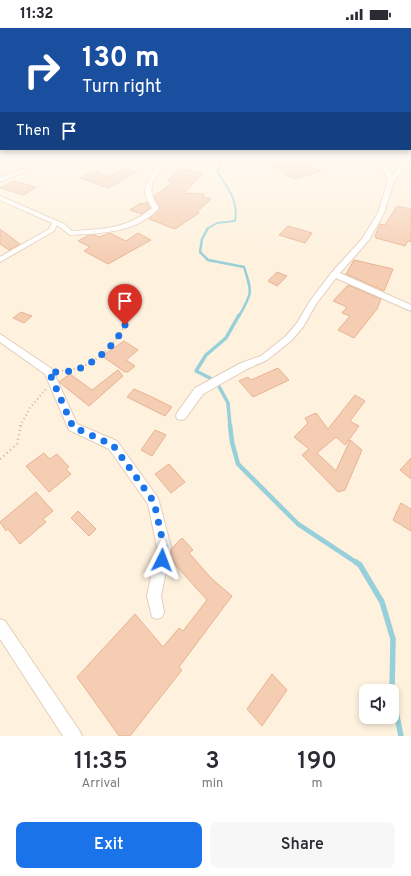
<!DOCTYPE html>
<style>
:root{--surface:#fff;--page:#f7f7f7;--text:#2b2b33;--muted:#7c7c81;--accent:#1a73e8}
body{margin:0;font-family:Overpass,sans-serif;background:var(--page);color:var(--text);height:100vh;display:flex;flex-direction:column;font-size:15px;white-space:nowrap}
*{box-sizing:border-box;margin:0}
p{font-size:13px;color:var(--muted)}
.icon{flex:none;width:22px;height:22px;fill:none;stroke:currentColor;stroke-width:2;stroke-linecap:round;stroke-linejoin:round}
.map{position:relative;height:708px;overflow:hidden}
.panel{display:flex;flex-direction:column;background:var(--surface);flex:1}
.panel>*{flex:none}
.guide{position:absolute;left:0px;top:0px;width:411px;height:122px;box-shadow:0 2px 6px #0003;background:#1a4fa0;color:#fff;overflow:hidden}
.tools{position:absolute;left:359px;top:656px;display:grid;gap:8px}
.tools a{display:grid;place-items:center;width:40px;height:40px;border-radius:8px;background:var(--surface);box-shadow:0 2px 6px #0003;font-size:20px}
.pin{position:absolute;display:grid;place-items:center;width:34px;height:34px;color:#fff;margin:-41px -17px;border-radius:50% 50% 50% 0;rotate:-45deg;box-shadow:0 0 4px #0007}
.pin .icon{rotate:45deg}
.me{position:absolute;width:44px;margin:-22px;rotate:3deg;stroke-linejoin:round;filter:drop-shadow(0 0 3px #0008)}
.turn{display:flex;align-items:center;gap:14px;height:84px;padding:0 16px;font-size:18px}
.turn .icon{width:52px;height:52px;stroke-width:2.5}
.turn b{display:block;font-size:28px;line-height:34px}
.then{display:flex;align-items:center;height:38px;padding:0 16px;background:#0003;gap:8px;font-size:15px}
.eta{display:flex;justify-content:space-evenly;align-items:center;height:68px;text-align:center}
.eta b{font-size:24px;font-weight:600;line-height:28px}
.cta{display:flex;gap:8px;margin-top:auto;padding:8px 16px}
.cta a{flex:1;height:46px;border-radius:8px;background:var(--accent);color:#fff;font-size:16px;font-weight:600;line-height:46px;text-align:center}
.cta a+a{background:var(--page);color:var(--text)}
.status{display:flex;justify-content:space-between;align-items:center;height:28px;padding:0 20px;background:var(--surface);direction:ltr}
.status svg{height:11px;fill:currentColor}
.map>svg:first-child{display:block}
.lines{fill:none;stroke-linecap:round;stroke-linejoin:round}
.stream-far4{stroke:#97d0da;stroke-width:2}
.stream-far3{stroke:#97d0da;stroke-width:2.5}
.stream-far2{stroke:#97d0da;stroke-width:3.5}
.stream-far1{stroke:#97d0da;stroke-width:4.5}
.stream{stroke:#97d0da;stroke-width:5.5}
.building{fill:#f5cdb3;stroke:#e8b392}
.street-casing{stroke:#e4cebc;stroke-width:2}
.path-far1{stroke:#d9b097;stroke-width:2;stroke-dasharray:1 3;stroke-linecap:butt}
.path{stroke:#d9b097;stroke-width:2.5;stroke-dasharray:1 3.5;stroke-linecap:butt}
.street{fill:#fff;fill-rule:evenodd}
.route{stroke:#1a73e8;stroke-width:7;stroke-dasharray:0 12.6}
</style>
<div class="status"><b>11:32</b><svg viewBox="0 0 49 12"><path d="M0 12V9h3v3zM5 12V6h3v6zM10 12V3h3v9zM15 12V0h3v12zM26 1h20v11H26zM47 4h2v5h-2z"/></svg></div>
<div class="map">
<svg width="411" height="708" viewBox="0 0 411 708">
<rect width="100%" height="100%" fill="#fef1dd"/>
<g class="lines">
<!-- stream-far4 -->
<path class="stream-far4" d="M207,201L217,195L235,193C239,173 227,159 217,143L224,132"/>
<!-- stream-far3 -->
<path class="stream-far3" d="M208,200L202,211L200,224L208,232L244,239C252,265 253,264 239,288"/>
<!-- stream-far2 -->
<polyline class="stream-far2" points="230,398 228,375 216,353 196,343 206,327 226,310 239,287"/>
<!-- stream-far1 -->
<polyline class="stream-far1" points="230,397 232,414 238,436 298,496 357,535"/>
<!-- stream -->
<polyline class="stream" points="356,534 360,537 382,574 393,611 392,664 401,708"/>
</g>
<!-- building -->
<g class="building">
<polygon points="294,132 322,143 293,151 274,138"/>
<polygon points="126,140 137,144 108,160 80,150 94,143 107,149"/>
<polygon points="179,140 203,145 184,165 204,166 203,169 211,171 197,184 199,185 175,201 149,191 160,180 154,168 173,154 167,153"/>
<polygon points="13,153 36,159 24,167 0,160"/>
<polygon points="147,174 150,180 142,186 130,182 141,175 144,176"/>
<polygon points="397,178 411,181 411,214 408,213 405,218 376,210 375,208 380,196 385,197"/>
<polygon points="288,198 312,205 305,215 279,207"/>
<polygon points="0,201 20,216 9,222 0,216"/>
<polygon points="110,205 126,213 138,205 151,212 108,236 84,223 90,219 78,213 89,207 95,207 99,209"/>
<polygon points="354,232 393,241 384,263 346,246"/>
<polygon points="277,244 287,248 277,258 268,253"/>
<polygon points="348,257 381,271 377,281 354,310 338,302 350,288 342,285 347,279 333,273"/>
<polygon points="21,284 32,288 24,295 13,290"/>
<polygon points="124,313 138,322 126,332 135,338 128,344 125,344 102,328"/>
<polygon points="278,340 289,352 253,369 239,353 248,349 251,352"/>
<polygon points="118,342 123,348 89,378 59,354 70,346 92,362"/>
<polygon points="134,361 152,369 172,379 165,388 127,369"/>
<polygon points="355,367 365,373 350,393 359,398 345,417 336,409 317,425 336,443 350,412 362,422 345,462 338,464 302,427 309,421 294,409 308,395 305,390 316,385 328,401"/>
<polygon points="155,402 166,407 152,428 141,422"/>
<polygon points="44,425 50,431 57,426 69,439 66,441 71,446 49,464 26,438"/>
<polygon points="411,430 411,451 400,442"/>
<polygon points="169,436 185,454 171,465 155,446"/>
<polygon points="36,464 53,483 43,491 46,494 20,516 8,501 6,503 0,494"/>
<polygon points="401,475 411,481 411,503 393,492"/>
<polygon points="78,483 96,501 89,508 71,490"/>
<polygon points="182,510 193,522 189,525 212,551 232,568 179,639 182,642 130,708 119,708 77,649 135,586 163,619 179,600 183,603 207,572 170,531 172,520"/>
<polygon points="272,646 287,662 262,698 247,681"/>
</g>
<g class="lines">
<!-- street casing -->
<g class="street-casing">
<g id="street">
<polygon points="45,132 52,132 0,154 0,150"/>
<path d="M152,132H158L163,137C163,141 161,142 159,145C148,158 150,167 159,180C137,205 101,205 70,207L57,197L54,203L0,234V229L49,201L52,195L0,172V168L64,196L72,203C104,201 127,201 152,180C140,163 145,155 157,140V137Z"/>
<polygon points="374,132 380,132 390,143 392,148 404,132 410,132 394,153 384,185 369,212 340,245 411,277 411,283 336,250 316,276 303,299 292,312 267,332 247,341 203,366 185,391 181,392 177,391 176,388 177,385 195,360 241,335 261,328 286,308 297,295 310,273 332,244 362,211 378,185 388,153 385,144"/>
<polygon points="0,306 52,341 77,396 117,413 158,470 171,519 161,568 164,584 162,589 157,591 152,589 147,568 157,519 148,476 109,421 69,402 45,346 0,314"/>
<polygon points="0,591 5,593 79,702 82,708 63,708 0,611"/>
</g>
</g>
<!-- path-far1 -->
<g class="path-far1">
<path d="M58,343C88,343 111,323 125,297"/>
<polyline points="20,398 30,380 46,361"/>
</g>
<!-- path -->
<polyline class="path" points="0,431 17,416 21,397"/>
<!-- street -->
<use href="#street" class="street"/>
</g>
<!-- sky -->
<linearGradient id="sky" x2="0" y2="1"><stop stop-color="#92c6e8"/><stop offset="0.57" stop-color="#fff9f0"/><stop offset="1" stop-color="#fff9f0" stop-opacity="0"/></linearGradient>
<rect width="411" height="231" fill="url(#sky)"/>
<g class="lines">
<!-- route -->
<path class="route" d="M125,297C117,315 94,337 75,342C67,344 57,344 49,344L73,399L113,417L154,474L164,519L162,532"/>
</g>
</svg>
<div class="tools">
<a><svg class="icon" aria-label="sound" viewBox="0 0 24 24"><path d="M4 9h4l5-4v14l-5-4H4zM17 9q2 3 0 6"/></svg></a>
</div>
<div class="pin" style="left:125px;top:297px;background:#d93025"><svg class="icon" aria-label="arrive" viewBox="0 0 24 24"><path d="M6 21V4h12l-3 4 3 4H6"/></svg></div>
<svg class="me" style="left:162px;top:532px" viewBox="-20 -20 40 40"><path d="M0-17L14 15 0 8-14 15z" fill="#1a73e8" stroke="#fff" stroke-width="4"/></svg>
<div class="guide">
<div class="turn"><svg class="icon" aria-label="right" viewBox="0 0 24 24"><path d="M7 20v-9h11M14 6l5 5-5 5"/></svg><div><b>130 m</b>Turn right</div></div>
<div class="then">Then<svg class="icon" aria-label="arrive" viewBox="0 0 24 24"><path d="M6 21V4h12l-3 4 3 4H6"/></svg></div>
</div>
</div>
<section class="panel">
<div class="eta">
<div><b>11:35</b><p>Arrival</p></div>
<div><b>3</b><p>min</p></div>
<div><b>190</b><p>m</p></div>
</div>
<div class="cta"><a>Exit</a><a>Share</a></div>
</section>
